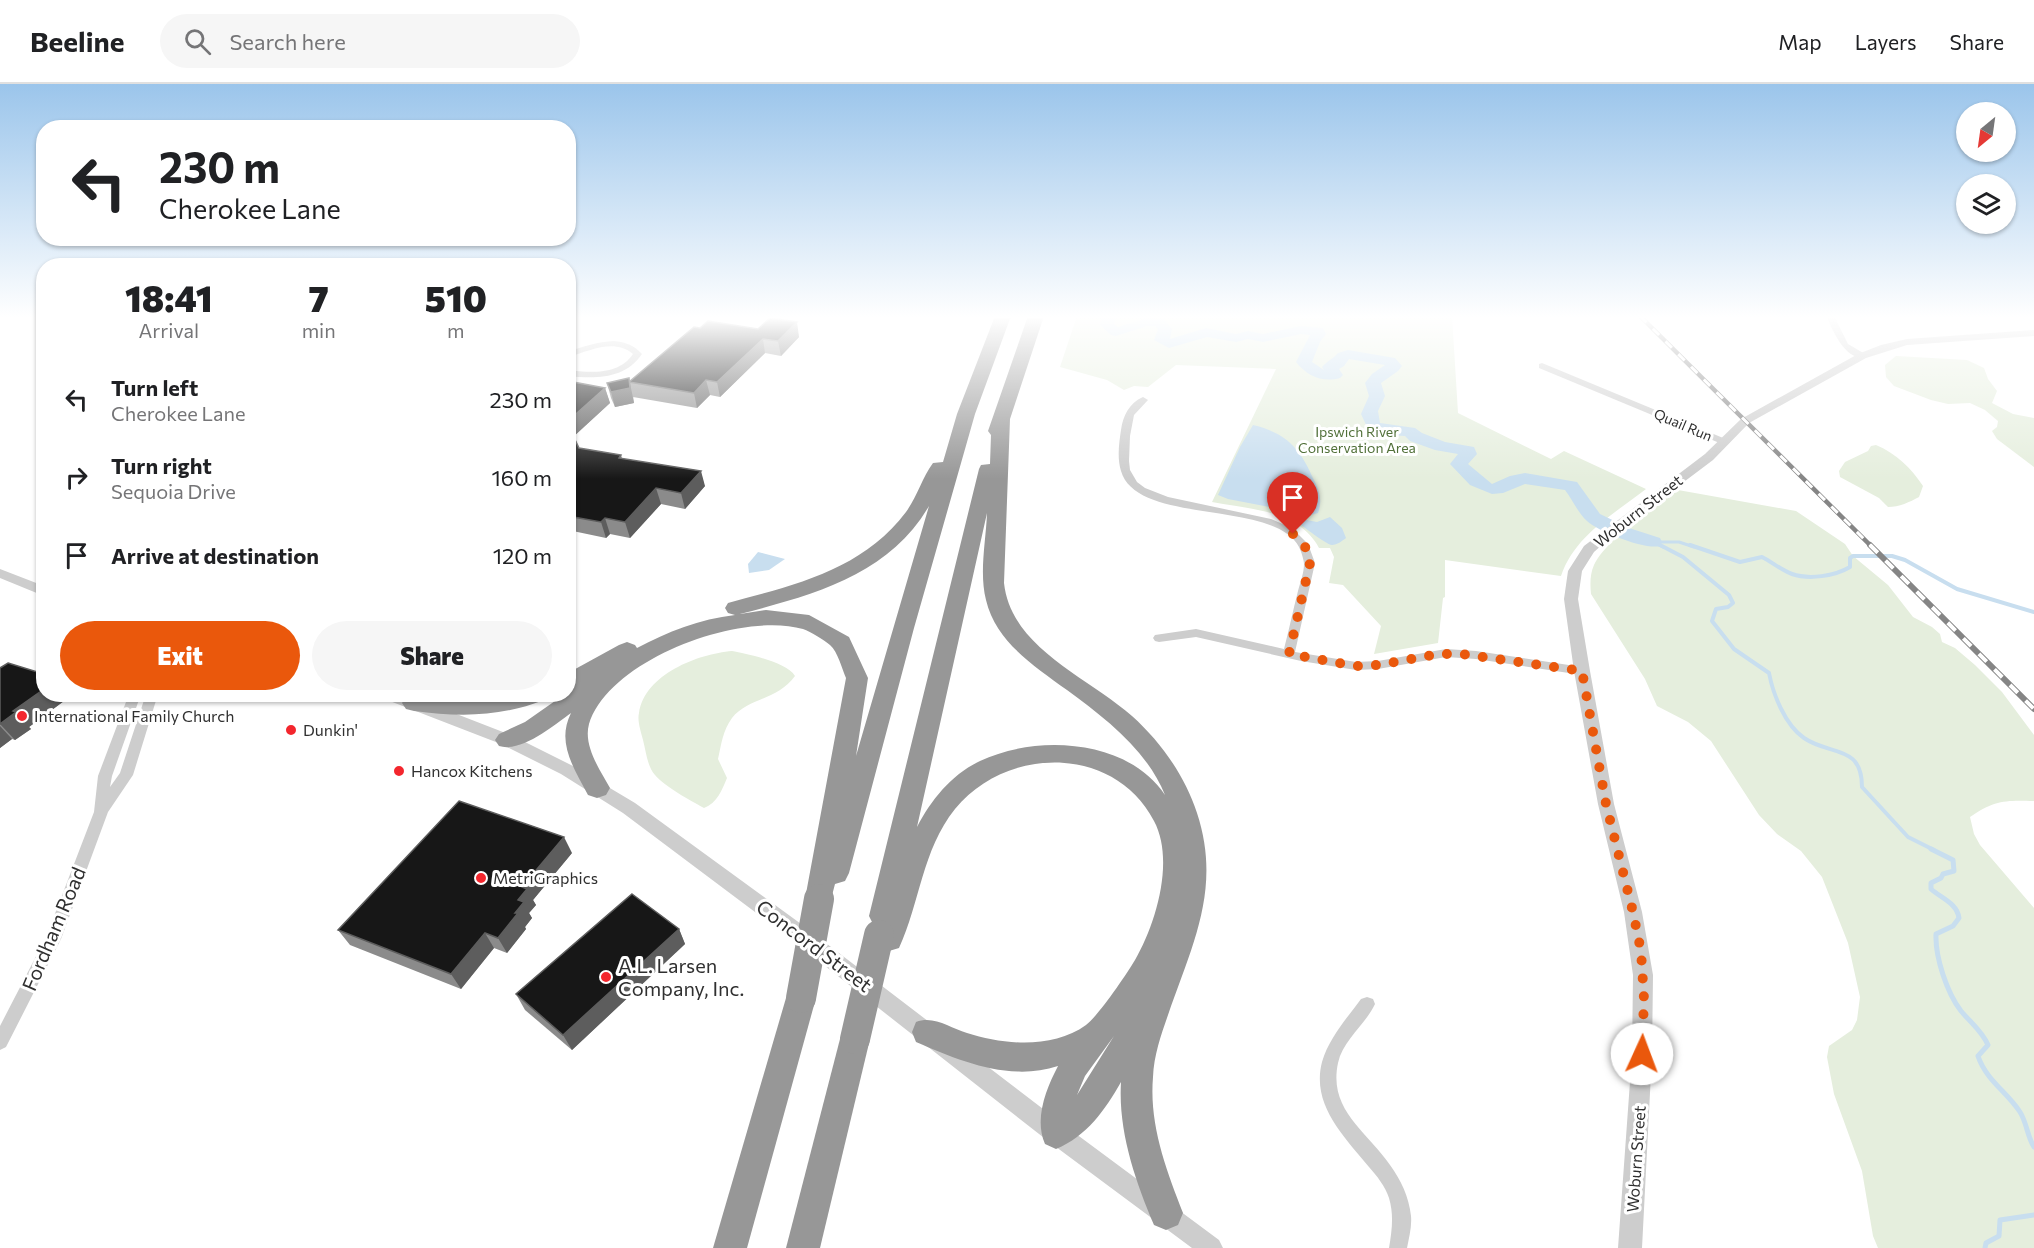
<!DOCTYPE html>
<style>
:root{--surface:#fff;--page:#f6f6f6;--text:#202124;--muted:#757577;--line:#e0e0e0;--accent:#ea580c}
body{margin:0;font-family:Commissioner,sans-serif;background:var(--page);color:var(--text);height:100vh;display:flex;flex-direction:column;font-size:22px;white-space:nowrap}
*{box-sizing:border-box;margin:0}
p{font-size:20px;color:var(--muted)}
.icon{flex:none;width:33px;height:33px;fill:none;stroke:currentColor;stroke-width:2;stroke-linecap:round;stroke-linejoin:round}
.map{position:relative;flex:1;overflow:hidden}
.sheet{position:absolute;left:36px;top:174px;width:540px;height:444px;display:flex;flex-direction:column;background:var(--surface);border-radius:24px;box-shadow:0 2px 4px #0004}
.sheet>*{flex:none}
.banner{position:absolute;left:36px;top:36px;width:540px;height:126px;border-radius:24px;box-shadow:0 2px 4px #0004;background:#fff;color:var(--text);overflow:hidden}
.needle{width:39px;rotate:209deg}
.controls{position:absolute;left:1956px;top:18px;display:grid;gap:12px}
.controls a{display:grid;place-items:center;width:60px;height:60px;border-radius:50%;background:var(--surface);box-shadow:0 2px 4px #0004;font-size:30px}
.pin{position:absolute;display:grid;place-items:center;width:51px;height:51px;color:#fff;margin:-62px -26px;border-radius:50% 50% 50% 0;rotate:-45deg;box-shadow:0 0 6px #0007}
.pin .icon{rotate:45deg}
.me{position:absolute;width:66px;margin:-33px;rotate:2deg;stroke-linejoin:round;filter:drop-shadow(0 0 4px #0008)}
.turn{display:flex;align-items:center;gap:21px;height:126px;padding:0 24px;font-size:27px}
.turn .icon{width:78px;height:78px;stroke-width:2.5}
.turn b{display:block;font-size:42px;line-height:51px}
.eta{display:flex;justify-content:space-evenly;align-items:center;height:102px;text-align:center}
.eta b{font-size:36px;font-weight:800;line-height:42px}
.action{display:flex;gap:12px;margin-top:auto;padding:12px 24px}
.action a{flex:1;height:69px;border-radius:36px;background:var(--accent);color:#fff;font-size:24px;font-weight:800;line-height:69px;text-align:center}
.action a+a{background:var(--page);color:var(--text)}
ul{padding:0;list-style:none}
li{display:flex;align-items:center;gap:18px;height:78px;padding:0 24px}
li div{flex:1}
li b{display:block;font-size:22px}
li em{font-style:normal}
header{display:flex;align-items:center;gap:36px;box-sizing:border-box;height:84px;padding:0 30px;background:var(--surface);border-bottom:2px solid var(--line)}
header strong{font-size:28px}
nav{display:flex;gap:33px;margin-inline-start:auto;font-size:21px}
.search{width:420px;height:54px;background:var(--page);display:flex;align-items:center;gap:15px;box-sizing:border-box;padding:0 21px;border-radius:33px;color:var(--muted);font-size:22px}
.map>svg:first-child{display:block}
.green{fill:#e5eedd}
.water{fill:#c8deef}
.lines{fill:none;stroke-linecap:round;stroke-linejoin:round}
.stream-far2{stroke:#c8deef;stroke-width:3}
.stream-far1{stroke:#c8deef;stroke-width:4}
.stream{stroke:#c8deef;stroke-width:5}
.river{fill:#c8deef;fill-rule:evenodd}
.minor{fill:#cdcdcd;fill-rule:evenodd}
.tertiary{fill:#cdcdcd;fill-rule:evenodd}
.motorway{fill:#979797;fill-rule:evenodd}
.rail-far1-casing{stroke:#858585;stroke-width:4.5}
.rail-casing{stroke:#858585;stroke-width:6}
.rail-far1{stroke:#fff;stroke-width:3;stroke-dasharray:9;stroke-linecap:butt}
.rail{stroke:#fff;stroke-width:4;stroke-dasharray:11;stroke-linecap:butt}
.motorway-bridge{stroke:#979797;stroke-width:30}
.wall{fill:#8b8b8b}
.shaded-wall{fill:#5d5d5d}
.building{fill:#171717;stroke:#5d5d5d;stroke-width:1.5}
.route{stroke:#ea580c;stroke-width:10;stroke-dasharray:0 18}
.poi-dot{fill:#f3262d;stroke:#fff;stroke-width:2}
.labels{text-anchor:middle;stroke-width:6;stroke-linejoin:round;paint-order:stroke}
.far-street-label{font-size:14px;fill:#303030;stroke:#fff}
.far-park-label{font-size:14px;fill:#517039;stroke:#fff}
.street-label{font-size:16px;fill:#303030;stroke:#fff}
.poi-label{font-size:16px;fill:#303030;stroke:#fff;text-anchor:start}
.near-street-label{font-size:20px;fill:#303030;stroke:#fff}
.near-poi-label{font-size:20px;fill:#303030;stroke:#fff;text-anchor:start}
</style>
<header>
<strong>Beeline</strong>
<div class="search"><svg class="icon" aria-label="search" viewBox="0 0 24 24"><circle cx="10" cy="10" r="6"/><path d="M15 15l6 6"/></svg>Search here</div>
<nav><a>Map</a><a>Layers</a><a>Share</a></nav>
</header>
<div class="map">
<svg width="2034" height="1164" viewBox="0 0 2034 1164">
<rect width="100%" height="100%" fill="#fff"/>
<!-- green -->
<g class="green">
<path d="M1077,232H1452L1458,329L1551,375L1564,367L1646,405C1614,430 1575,451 1561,492L1445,476V513L1443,514L1438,559L1374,570L1381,542L1343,501L1329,499L1334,473L1330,464H1319C1299,426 1249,425 1212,418L1276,285L1176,281L1148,303L1134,302L1124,306L1107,296L1060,283Z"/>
<polygon points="1896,272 1967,276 1984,284 1988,295 1997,307 1992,319 2013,330 2034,334 2034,383 1997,355 1992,347 1997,343 1998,337 1985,326 1970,319 1948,320 1931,316 1894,302 1886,293 1885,281"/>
<path d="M1876,361C1897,370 1911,384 1923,402L1919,413C1910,418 1899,423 1888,423L1879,414L1840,393L1839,387L1845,378L1868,367L1871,362Z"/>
<path d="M1678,406L1796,427L1845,460L1853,472L1888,501L1913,533L1932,543L1940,550L1942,558L1955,564L1975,581L2002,608L2034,651V717C2006,716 1994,716 1970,733L1974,750L1980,761L2034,824V1164H1878L1873,1152L1862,1087L1834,1010L1827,973L1829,962L1852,946L1857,936L1860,913L1848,859L1822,793L1801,767L1777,750L1759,731L1711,657L1688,638L1657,622L1645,595L1591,510C1590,500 1590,490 1594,481C1604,458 1656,420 1678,406Z"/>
<path d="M732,567C747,570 787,578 795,592C778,616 748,614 732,634C723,646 721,661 718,675L727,694C722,706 717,719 704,724C690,716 665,703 655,691C647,682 646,667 643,656C641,648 637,637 639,629C645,590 698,570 732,567Z"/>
</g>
<!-- water -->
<g class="water">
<path d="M1253,341C1286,349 1300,364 1313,394C1319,406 1323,416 1318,429L1311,431L1228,415L1218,411L1240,363Z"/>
<path d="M1291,433L1317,438L1330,433L1342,444L1346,454C1342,457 1337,461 1332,461C1328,462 1297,438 1291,433Z"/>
<polygon points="758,468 785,475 769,486 749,489 748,480"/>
</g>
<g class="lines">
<!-- stream-far2 -->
<g class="stream-far2">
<polyline points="1653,458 1663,463"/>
<polyline points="1655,458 1679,458 1694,463"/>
</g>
<!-- stream-far1 -->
<g class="stream-far1">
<path d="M1660,461L1683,473L1729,511L1733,519L1728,523L1716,525L1712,537L1734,565L1769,589C1773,610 1785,641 1804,654C1830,672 1862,660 1862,703L1908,753L1934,766"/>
<path d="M1690,461L1740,478L1762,473C1772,478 1781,486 1792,490C1809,496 1835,492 1850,483V474L1853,472H1892L1905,476L1957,505L2034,528"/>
</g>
<!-- stream -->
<g class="stream">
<path d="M1931,765L1953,776L1954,787L1943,790L1941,794L1931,799V805C1941,814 1957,819 1959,834L1953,842L1936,850C1935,873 1947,909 1961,927C1971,939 1982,947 1988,961L1978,972C1986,996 2007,1008 2020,1028C2027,1039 2027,1052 2034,1063"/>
<polyline points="1985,1164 1986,1159 1999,1152 2000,1136 2034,1131"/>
</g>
<!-- river -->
<path class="river" d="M1102,232H1116L1114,240L1118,243L1146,234L1164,235L1172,245L1170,255L1206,244L1236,250L1248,247L1263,250L1301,242L1323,244L1326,250L1320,258L1312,278L1324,286L1322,283C1327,277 1333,275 1338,269L1348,266L1395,274L1402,282L1398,287L1381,299L1385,312L1378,327L1380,339L1415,344L1422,349L1445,358L1474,363L1477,370L1468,380L1492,400L1510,392L1525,389L1577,398L1600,430L1629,444L1660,454L1662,458L1660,462C1645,466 1599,448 1587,437C1578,429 1572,415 1565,406L1525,400L1503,409L1492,410L1470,401L1450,380L1458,370L1435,366L1410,357L1405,352L1386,351L1368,345L1361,330L1369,312L1365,299L1372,290L1385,281L1349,275L1344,282L1339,285L1343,291L1340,294C1323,299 1307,292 1296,278L1310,251L1301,250L1263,258L1248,255L1236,258L1207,253L1169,264L1154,256L1158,245L1155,242H1147L1116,252L1111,251L1100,241Z"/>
<!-- minor -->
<g class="minor">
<path d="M1826,232H1834L1848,260L1865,270V274C1844,275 1834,248 1826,232Z"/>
<path d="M614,257C625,258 634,261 642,270C625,295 596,295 568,292V286C591,289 619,291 633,270C614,254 590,267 568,273V268C583,262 598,258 614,257Z"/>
<polygon points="1542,279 1728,356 1730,358 1728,360 1722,360 1539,284 1539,280"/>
<path d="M1143,313L1148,316L1134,331L1130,352L1129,377L1130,386L1137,398L1145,404L1168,413L1271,435L1292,444L1308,460L1315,479L1295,568L1356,578L1378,577L1446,565L1476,567L1582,583L1588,587L1586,590L1582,591L1476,575L1446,573L1378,585L1356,586L1301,577L1196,553L1159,558L1155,557L1153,554L1155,551L1196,545L1284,565C1289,546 1293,526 1298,507C1300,499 1304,489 1304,480C1304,476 1301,467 1299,463C1274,415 1137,442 1121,387C1117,374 1119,359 1121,346C1123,332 1129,319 1143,313Z"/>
<polygon points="129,610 141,610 112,692 110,703 120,689 146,610 158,610 133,691 108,728 61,855 6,963 0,966 0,942 46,853 94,728 98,692"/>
<path d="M1367,913L1373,915L1375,920C1366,940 1343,956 1338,979C1328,1026 1367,1047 1390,1081C1401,1096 1409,1113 1411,1132C1412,1142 1409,1154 1407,1164H1389C1392,1146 1394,1131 1389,1114C1385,1102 1377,1092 1369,1083C1344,1052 1311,1021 1322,978C1329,954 1347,934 1361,915Z"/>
</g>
<!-- tertiary -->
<g class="tertiary">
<polygon points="2034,246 2034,252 1907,261 1866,274 1749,339 1713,376 1612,452 1594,468 1582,487 1578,515 1590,587 1614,720 1642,828 1653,891 1652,970 1642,1164 1618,1164 1632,970 1633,891 1624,828 1598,720 1574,587 1564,515 1568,487 1584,462 1705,370 1741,335 1858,270 1881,261 1907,255"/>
<polygon points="0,485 44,502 44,512 0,494"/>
<polygon points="380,610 405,610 513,652 573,682 635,719 797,837 1064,1041 1219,1156 1223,1164 1192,1164 1048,1057 783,849 623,729 561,690 501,660 382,614"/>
</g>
<!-- motorway -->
<g class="motorway">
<path d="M995,232H1011L975,330L914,544L849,789L845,797L835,800L829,823L819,827L809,823L805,815L846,594C842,585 838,568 830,561C824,556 811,548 803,545C741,527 609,575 589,640C583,662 600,686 610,704L606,711L597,714L588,711C574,684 556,659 571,629C553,642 521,669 499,662L495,656L499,650L525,638L565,610H568V589L619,561L627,558L635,561L637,564C667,548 700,535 735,531L728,529L725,524L728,519C795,501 862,486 906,428C917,413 922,394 933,379L943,378L957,330ZM929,422L856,672L868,594L849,553L809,531L766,526L740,530C813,511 889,491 929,422Z"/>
<path d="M1028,232H1044L1010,335L1004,499C1011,564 1088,593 1132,632C1161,658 1185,692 1197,729C1222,805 1192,861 1168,931C1161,951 1154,971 1153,993C1149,1041 1166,1085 1183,1129L1178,1141L1166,1146L1154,1141C1135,1096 1118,1047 1121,998C1105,1026 1087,1052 1056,1065L1045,1060C1034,1035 1046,1005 1058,982C1010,998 960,977 916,958L912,948L916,938C934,931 950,944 967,949C1004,961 1053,965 1086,941C1099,931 1126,891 1135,876C1156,840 1175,776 1154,737C1114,660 1006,662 955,725C922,766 920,819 899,864L889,867L879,864L875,855L879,842L873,840L869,832L979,385L981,381L990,380L991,351L988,347ZM987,429C986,457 979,489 986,516C996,558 1034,582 1067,606C1105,634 1147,666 1165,711C1128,655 1036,650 980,677C952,690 931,716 917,743ZM1114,952L1077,1011L1085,992Z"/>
<path d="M509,610H547L544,616C500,633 460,633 414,627L406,625L402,619L406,613L414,611L476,615Z"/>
<polygon points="801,901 811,905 816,914 747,1164 713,1164 786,914 791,905"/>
<polygon points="855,941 866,945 870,955 820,1164 786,1164 840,955 844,945"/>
</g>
<!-- rail-far1 casing -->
<g class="rail-far1-casing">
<polyline id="rail-far1" points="1640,232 1872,463"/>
</g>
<!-- rail casing -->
<g class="rail-casing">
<polyline id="rail" points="1870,461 2034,625"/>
</g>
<!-- rail-far1 -->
<use href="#rail-far1" class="rail-far1"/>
<!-- rail -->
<use href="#rail" class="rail"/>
<!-- motorway-bridge -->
<g class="motorway-bridge">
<polyline points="801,914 819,815"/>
<polyline points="855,955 879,851"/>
</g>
</g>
<!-- wall -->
<g class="wall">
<polygon points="700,244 799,253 781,272 765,269 720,313 710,311 697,324 633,313 633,312 634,319 615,323 611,314 607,299 630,297"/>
<polygon points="568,297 605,304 610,319 574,352 579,364 621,371 622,374 705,402 685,425 661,420 630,454 610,450 606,454 568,446"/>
<polygon points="0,584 44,610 65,610 68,614 29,643 31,645 15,656 12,655 0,664"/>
<polygon points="572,769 533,816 536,821 529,829 532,834 525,843 526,845 507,869 494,864 461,905 350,861 338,846"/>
<polygon points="679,845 685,860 572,966 525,926 516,910"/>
</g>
<!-- shaded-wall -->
<g class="shaded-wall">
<polygon points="797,238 799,253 781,272 778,257"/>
<polygon points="763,255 765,269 720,313 717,298"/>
<polygon points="629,294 634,319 615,323 611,308"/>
<polygon points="706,296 710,311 697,324 694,309"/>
<polygon points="605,304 610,319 572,354 568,342 568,337"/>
<polygon points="701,387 705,402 685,425 681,409"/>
<polygon points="656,404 661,420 630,454 625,438"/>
<polygon points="605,434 610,450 606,454 601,438"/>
<polygon points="44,605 44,610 65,610 68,614 29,643 31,645 15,656 0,640 13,627"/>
<polygon points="0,642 12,655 0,664"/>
<polygon points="564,753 572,769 533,816 536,821 529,829 532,834 525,843 526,845 507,869 498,854 515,829 522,803"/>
<polygon points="679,845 685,860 572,966 563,951"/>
<polygon points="485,849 494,864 461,905 451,890"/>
</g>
<!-- building -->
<g class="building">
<polygon points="770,234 797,238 778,257 763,255 717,298 706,296 694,309 629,298 694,243 700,244 708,237 758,245"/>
<polygon points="629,294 630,304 611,308 607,299"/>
<polygon points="568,297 605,304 568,337"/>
<polygon points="568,341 579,364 621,371 619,374 701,387 681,409 656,404 625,438 605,434 601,438 568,432"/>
<polygon points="8,579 44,590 44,605 13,627 16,628 0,640 0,584"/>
<polygon points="459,717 564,753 522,803 527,805 518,816 524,818 515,829 518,829 498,854 485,849 451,890 338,846"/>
<polygon points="632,810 679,845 563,951 516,910"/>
</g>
<!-- sky -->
<linearGradient id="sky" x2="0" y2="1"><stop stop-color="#9bc5eb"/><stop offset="0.59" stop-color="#fff"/><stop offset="1" stop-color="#fff" stop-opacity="0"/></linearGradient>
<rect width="2034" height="395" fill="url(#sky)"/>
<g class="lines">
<!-- route -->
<polyline class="route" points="1293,450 1306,464 1310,479 1289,570 1356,582 1378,581 1439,570 1461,570 1582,587 1606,720 1633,828 1641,867 1644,915 1642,970"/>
</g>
<!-- markers -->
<g class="poi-dot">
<circle cx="22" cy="632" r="6"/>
<circle cx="291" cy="646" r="6"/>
<circle cx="399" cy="687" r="6"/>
<circle cx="481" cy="794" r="6"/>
<circle cx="606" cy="893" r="6"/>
</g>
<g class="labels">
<!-- far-street labels -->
<g class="far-street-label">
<text transform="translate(1683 341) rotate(23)" y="5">Quail Run</text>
</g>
<!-- far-park labels -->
<g class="far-park-label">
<text x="1357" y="353">Ipswich River<tspan x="1357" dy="16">Conservation Area</tspan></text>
</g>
<!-- street labels -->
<g class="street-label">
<text transform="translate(1638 427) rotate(-38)" y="6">Woburn Street</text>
<text transform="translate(1636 1075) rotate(-86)" y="6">Woburn Street</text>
</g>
<!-- poi labels -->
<g class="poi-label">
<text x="34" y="638">International Family Church</text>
<text x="303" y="652">Dunkin'</text>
<text x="411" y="693">Hancox Kitchens</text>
<text x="493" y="800">MetriGraphics</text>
</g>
<!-- near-street labels -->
<g class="near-street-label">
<text transform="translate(54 845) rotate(-67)" y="7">Fordham Road</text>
<text transform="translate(814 862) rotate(37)" y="7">Concord Street</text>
</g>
<!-- near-poi labels -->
<g class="near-poi-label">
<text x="618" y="889">A.L. Larsen<tspan x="618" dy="23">Company, Inc.</tspan></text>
</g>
</g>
</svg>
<div class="controls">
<a><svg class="needle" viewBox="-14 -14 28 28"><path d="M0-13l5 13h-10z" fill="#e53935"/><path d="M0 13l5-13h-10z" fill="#757577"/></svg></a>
<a><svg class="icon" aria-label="layers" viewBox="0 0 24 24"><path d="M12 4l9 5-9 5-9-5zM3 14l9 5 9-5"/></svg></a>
</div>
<div class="pin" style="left:1293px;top:450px;background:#d93025"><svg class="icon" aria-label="arrive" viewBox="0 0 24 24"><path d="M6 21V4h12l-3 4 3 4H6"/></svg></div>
<svg class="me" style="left:1642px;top:970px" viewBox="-20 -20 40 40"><circle r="19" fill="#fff"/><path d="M0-13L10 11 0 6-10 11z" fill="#ea580c"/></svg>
<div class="banner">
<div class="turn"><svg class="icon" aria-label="left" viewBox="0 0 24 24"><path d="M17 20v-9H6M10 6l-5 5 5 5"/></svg><div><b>230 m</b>Cherokee Lane</div></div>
</div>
<section class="sheet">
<div class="eta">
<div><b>18:41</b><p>Arrival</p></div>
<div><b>7</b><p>min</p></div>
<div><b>510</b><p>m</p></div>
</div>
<ul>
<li><svg class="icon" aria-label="left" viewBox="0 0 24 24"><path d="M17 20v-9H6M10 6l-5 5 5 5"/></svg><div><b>Turn left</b><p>Cherokee Lane</p></div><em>230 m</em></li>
<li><svg class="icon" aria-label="right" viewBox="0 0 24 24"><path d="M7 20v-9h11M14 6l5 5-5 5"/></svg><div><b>Turn right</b><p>Sequoia Drive</p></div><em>160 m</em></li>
<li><svg class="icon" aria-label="arrive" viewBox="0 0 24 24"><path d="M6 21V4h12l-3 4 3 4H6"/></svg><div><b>Arrive at destination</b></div><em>120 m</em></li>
</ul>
<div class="action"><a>Exit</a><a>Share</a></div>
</section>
</div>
